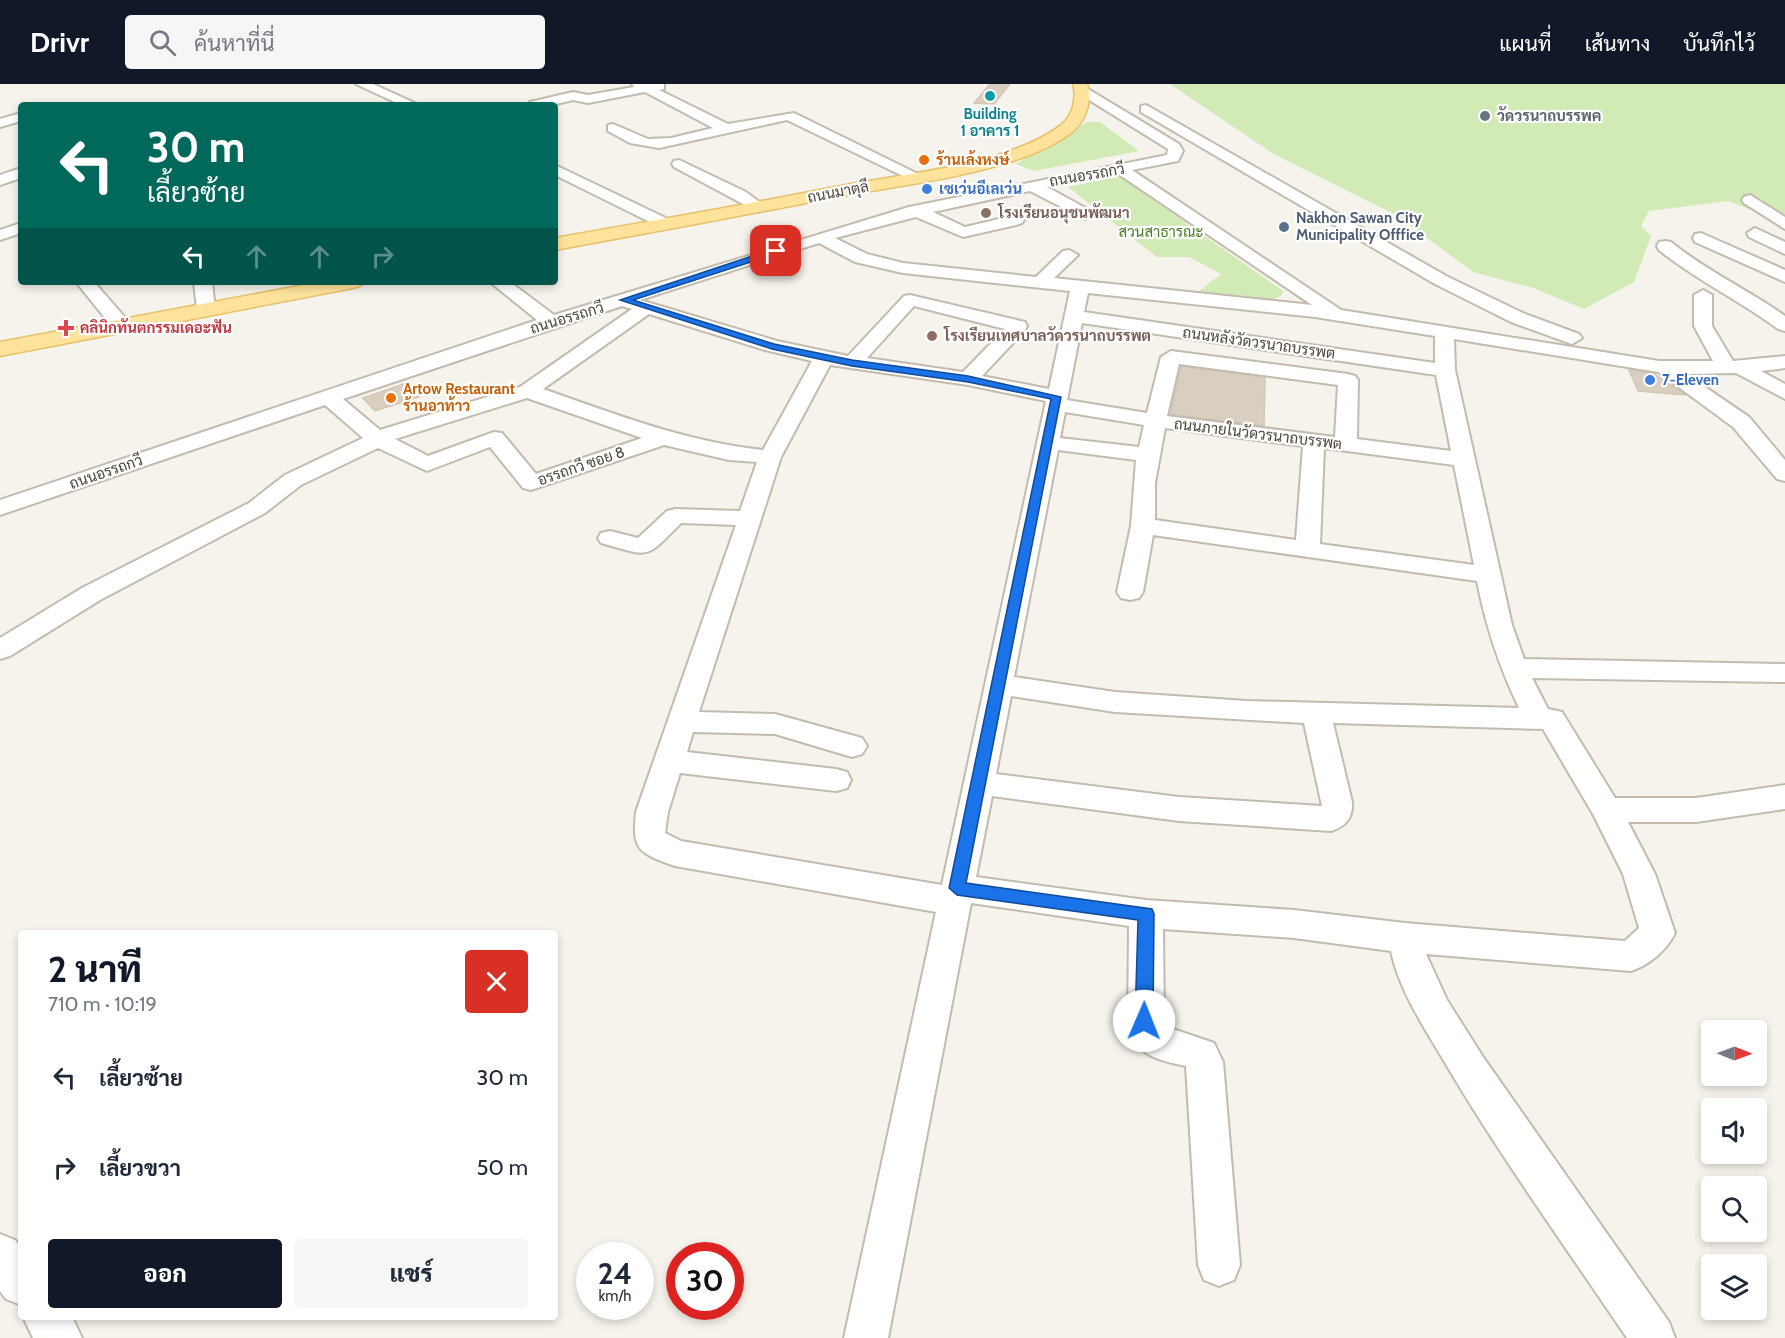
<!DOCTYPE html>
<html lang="th">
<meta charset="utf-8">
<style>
:root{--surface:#fff;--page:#f6f6f7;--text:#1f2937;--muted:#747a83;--accent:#111827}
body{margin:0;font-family:Cabin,Sarabun,sans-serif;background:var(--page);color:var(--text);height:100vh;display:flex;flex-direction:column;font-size:22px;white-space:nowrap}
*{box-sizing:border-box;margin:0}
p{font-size:20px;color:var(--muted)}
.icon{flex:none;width:33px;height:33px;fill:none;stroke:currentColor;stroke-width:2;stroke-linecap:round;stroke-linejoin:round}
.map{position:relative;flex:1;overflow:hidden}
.panel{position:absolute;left:18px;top:846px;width:540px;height:390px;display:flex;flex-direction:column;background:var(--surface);border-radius:6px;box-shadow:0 3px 9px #0003}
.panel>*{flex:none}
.top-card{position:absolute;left:18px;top:18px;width:540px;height:183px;border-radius:6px;box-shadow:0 3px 9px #0003;background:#00695c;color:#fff;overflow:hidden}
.needle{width:39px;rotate:91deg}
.controls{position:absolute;left:1701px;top:936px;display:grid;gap:12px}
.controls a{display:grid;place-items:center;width:66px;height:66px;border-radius:6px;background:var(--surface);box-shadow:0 3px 9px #0003;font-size:30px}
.speed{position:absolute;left:576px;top:1158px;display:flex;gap:12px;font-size:30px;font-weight:700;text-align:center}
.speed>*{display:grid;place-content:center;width:78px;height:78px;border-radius:50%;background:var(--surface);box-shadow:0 3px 9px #0003;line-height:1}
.speed small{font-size:15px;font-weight:400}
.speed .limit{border:9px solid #d22;background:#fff;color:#111}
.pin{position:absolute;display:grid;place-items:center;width:51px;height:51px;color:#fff;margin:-26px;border-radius:12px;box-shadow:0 3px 9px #0006}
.me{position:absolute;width:66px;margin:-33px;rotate:1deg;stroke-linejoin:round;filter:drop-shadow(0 0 4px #0008)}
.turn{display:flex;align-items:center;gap:21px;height:126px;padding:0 30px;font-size:27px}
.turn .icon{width:78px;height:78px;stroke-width:2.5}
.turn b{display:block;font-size:42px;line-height:51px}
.lanes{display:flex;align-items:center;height:57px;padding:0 30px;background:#0003;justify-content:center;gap:30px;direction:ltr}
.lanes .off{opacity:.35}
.round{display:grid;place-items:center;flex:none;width:63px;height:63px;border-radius:6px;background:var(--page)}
.overview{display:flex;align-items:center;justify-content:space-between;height:102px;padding:0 30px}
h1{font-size:36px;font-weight:800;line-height:45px;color:var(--accent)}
.button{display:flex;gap:12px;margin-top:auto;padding:12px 30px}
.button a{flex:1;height:69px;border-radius:6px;background:var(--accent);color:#fff;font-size:24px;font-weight:800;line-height:69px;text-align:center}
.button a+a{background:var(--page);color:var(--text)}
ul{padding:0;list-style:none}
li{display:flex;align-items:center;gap:18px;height:90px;padding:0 30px}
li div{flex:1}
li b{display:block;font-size:22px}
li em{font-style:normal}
header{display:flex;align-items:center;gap:36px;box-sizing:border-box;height:84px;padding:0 30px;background:var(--accent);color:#fff}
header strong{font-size:28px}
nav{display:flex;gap:33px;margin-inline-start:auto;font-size:21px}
.search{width:420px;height:54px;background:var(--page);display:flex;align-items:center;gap:15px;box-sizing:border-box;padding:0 21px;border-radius:6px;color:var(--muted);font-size:22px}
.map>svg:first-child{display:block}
.green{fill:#d2eab5}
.building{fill:#d8cfc1;stroke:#d3c7b4;stroke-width:1.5}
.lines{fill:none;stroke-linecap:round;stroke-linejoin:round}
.minor-casing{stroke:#c2bbae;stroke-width:4}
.major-casing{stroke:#e6c16a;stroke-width:3}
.minor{fill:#fff;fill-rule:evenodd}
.major{fill:#ffe39c;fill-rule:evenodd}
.route{fill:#1a73e8;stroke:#114b97;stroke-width:1.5}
.culture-dot{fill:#0f9aa8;stroke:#fff;stroke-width:2}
.worship-dot{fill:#6b7280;stroke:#fff;stroke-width:2}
.food-dot{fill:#e8710a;stroke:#fff;stroke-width:2}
.shop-dot{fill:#3f7fe0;stroke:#fff;stroke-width:2}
.education-dot{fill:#8d6e63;stroke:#fff;stroke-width:2}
.service-dot{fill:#5c6f8a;stroke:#fff;stroke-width:2}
.health-dot{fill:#e0444e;stroke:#fff;stroke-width:2}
.labels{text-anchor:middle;stroke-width:4.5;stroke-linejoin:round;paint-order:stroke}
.far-culture-label{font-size:15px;font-weight:bold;fill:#0d838f;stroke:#fff}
.far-worship-label{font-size:15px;font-weight:bold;fill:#5b616d;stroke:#fff;text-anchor:start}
.far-food-label{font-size:15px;font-weight:bold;fill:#c56008;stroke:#fff;text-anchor:start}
.far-street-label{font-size:15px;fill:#4b4439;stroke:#fff}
.far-shop-label{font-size:15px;font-weight:bold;fill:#366cbe;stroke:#fff;text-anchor:start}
.far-education-label{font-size:15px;font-weight:bold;fill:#785e54;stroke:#fff;text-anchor:start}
.far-service-label{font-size:15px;font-weight:bold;fill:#4e5e75;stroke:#fff;text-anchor:start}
.far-park-label{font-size:15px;fill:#4a7f2a;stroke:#fff}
.far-health-label{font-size:15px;font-weight:bold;fill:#be3a42;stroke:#fff;text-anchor:start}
</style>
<header>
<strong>Drivr</strong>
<div class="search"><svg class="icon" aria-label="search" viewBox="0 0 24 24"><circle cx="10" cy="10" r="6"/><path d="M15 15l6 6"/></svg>ค้นหาที่นี่</div>
<nav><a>แผนที่</a><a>เส้นทาง</a><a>บันทึกไว้</a></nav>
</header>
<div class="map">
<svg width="1785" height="1254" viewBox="0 0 1785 1254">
<rect width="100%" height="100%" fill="#f6f3ec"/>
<!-- green -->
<g class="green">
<polygon points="1170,0 1785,0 1785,134 1777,136 1728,117 1649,127 1641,142 1651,152 1634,198 1584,225 1533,204 1473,188 1396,131 1272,69"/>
<polygon points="1087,38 1100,38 1139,67 1034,87 1016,80"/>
<polygon points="1119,92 1283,207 1281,212 1272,216 1199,207 1221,190 1189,173 1157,173 1068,103"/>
</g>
<!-- building -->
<g class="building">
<polygon points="990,0 1010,0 994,20 974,19"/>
<polygon points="1181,282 1265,294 1264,342 1170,330"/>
<polygon points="1629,286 1654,290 1686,311 1638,307"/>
<polygon points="406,299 419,313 375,327 363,314"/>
</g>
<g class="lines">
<!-- minor casing -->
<g class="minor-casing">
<g id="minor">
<polygon points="356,0 373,0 419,21 401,21"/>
<polygon points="632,0 664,0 664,5 659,6 728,40 794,29 924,93 921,96 911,96 787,36 659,64 630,59 608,47 608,41 613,40 648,55 671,54 713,44 645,8 588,19 573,16 552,21 528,21 530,18 573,8 588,11 634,3"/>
<path d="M1083,2L1179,60L1183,67L1178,77L1132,86L1341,226L1659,277H1713L1694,242V211L1703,206L1712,211V242L1733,277L1785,272V284L1761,287L1785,300V315L1736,289L1686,290L1749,333L1785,376V397L1777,395L1733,343L1658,288L1454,255L1455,286L1512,541L1524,575L1785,580V598L1532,594L1548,625L1562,628L1615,714H1696L1785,701V725L1696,738H1628L1655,790L1675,849C1667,866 1649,881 1631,887L1426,870L1447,916L1483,973L1669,1238L1675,1254H1627C1565,1162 1500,1072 1444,977C1424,943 1399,906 1391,867L1294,854L1163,845L1164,942L1214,959L1223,978L1240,1181L1234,1196L1219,1202L1204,1196L1198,1181L1186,982C1161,977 1139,972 1128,948L1129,842L971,819L888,1254H844L936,828L675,782C638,769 632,766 636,728L736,441L681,439C644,476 652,473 601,459L598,454L601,449L610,447L638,454L667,427L675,425L740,427L757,378L729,376L664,361L531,406L523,404L490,363L427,387L378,364L301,401L265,429L100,516L10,572L0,575V554L82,504L249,419L285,391L363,354L325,321L0,431V416L537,236L490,198H510L554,231L909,123L1167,71L1168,65L1078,9L1077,6ZM1117,89L1312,221L1054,194L1078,171L1069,166L1063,167L1036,193L903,179L867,170L835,154L916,133L963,153L1016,141L1022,139L1024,136L1022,133L1016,131L965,143L933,128L1030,107L1085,135L1093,130L1091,127L1047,103ZM819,159L855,178L903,189L1070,207L1049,305L982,292L1025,246L1027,242L1025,238L910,211L904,212L848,272L777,257L640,216ZM1088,209L1315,233L1435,252V279L1084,228ZM622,222L632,225L520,303L380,346L343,315ZM914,222L1005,245L963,288L867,274ZM649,230L765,266L812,277L763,366C686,358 615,330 543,305ZM1082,239L1436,291L1451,367L1357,355L1358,296L1355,292L1348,290L1171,267L1161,273L1147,329L1067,316ZM1179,280L1338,301L1335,353L1167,332ZM830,281L968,301L1046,317L942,801L681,757L665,749L668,728L680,689L836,707L847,704L851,696L847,688L836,685L687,668L693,648L775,650L852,673L862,670L867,662L862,654L775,630L699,628L781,373ZM527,314L642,354L536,390L502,349L494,348L428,372L395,355ZM1065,328L1144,341L1139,363L1060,354ZM1165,344L1303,362L1296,456L1155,436V399ZM1324,364L1454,381L1474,481L1320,460ZM1058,366L1136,376L1131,442L1117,508L1121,514L1130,516L1139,514L1143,508L1153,451L1477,497C1486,543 1499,582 1519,624L1247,617L1115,608L1014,593ZM1011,612L1115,628L1304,639L1322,722L1179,713L996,690ZM1333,639L1543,645L1593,730L1623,790L1639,844L1625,857L1405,839L1294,826L1146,816L976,793L992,712L1179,737L1331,747C1346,742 1353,734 1352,718Z"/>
<polygon points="1146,21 1448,193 1525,230 1579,250 1582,254 1572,260 1511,238 1435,200 1141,28 1141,22"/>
<polygon points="21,29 21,37 0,43 0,35"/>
<polygon points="679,76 746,108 766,123 758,128 674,83 672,80 674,77"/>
<polygon points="555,81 672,137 674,140 672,143 660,143 555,91"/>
<polygon points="21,84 21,94 0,101 0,91"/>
<polygon points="1750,111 1785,133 1785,145 1744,119 1742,116 1744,113"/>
<polygon points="21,139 21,149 0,156 0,146"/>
<polygon points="1755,144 1785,158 1785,170 1749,153 1747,149"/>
<polygon points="1701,149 1785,186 1785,198 1695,158 1693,154 1695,150"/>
<path d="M1665,157L1671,158C1708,188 1747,205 1785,232V247L1778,245C1739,216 1696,196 1659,166L1657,162L1659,158Z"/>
<polygon points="76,198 94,198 128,237 130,241 128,245 114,245"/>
<polygon points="194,198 212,198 215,225 213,229 206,231 197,225"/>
<polygon points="0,1150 15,1156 21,1164 21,1221 6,1215 0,1207"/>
<polygon points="23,1233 72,1233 82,1254 33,1254"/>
</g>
</g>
<!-- major casing -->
<g class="major-casing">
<g id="major">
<path d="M1073,0H1087C1093,17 1085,38 1071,49C1020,87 917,99 854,110C754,129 655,148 555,166V154C654,137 753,119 851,100C912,89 1012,79 1061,41C1073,32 1077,14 1073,0Z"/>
<polygon points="320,198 363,198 360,202 353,204 0,272 0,258"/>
</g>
</g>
<!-- minor -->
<use href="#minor" class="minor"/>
<!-- major -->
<use href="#major" class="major"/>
</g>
<!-- route -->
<polygon class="route" points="776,164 779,169 633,216 774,260 852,276 968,292 1061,313 966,799 1152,825 1154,830 1153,937 1150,943 1144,945 1138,943 1135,937 1138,836 957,811 949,804 1051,315 968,298 852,282 772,265 620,216"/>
<!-- markers -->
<circle class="culture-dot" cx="990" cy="12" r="6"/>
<circle class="worship-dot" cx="1485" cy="32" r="6"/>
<g class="food-dot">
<circle cx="924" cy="76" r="6"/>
<circle cx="391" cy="314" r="6"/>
</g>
<g class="shop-dot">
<circle cx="927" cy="105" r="6"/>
<circle cx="1650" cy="296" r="6"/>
</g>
<g class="education-dot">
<circle cx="986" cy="129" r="6"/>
<circle cx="932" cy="252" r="6"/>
</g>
<circle class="service-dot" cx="1284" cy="143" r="6"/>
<path class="health-dot" d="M63 235h6v6h6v6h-6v6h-6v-6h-6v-6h6z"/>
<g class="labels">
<!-- far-culture labels -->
<g class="far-culture-label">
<text x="990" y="35">Building<tspan x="990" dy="17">1 อาคาร 1</tspan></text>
</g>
<!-- far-worship labels -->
<g class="far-worship-label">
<text x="1497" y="37">วัดวรนาถบรรพค</text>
</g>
<!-- far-food labels -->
<g class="far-food-label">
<text x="936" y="81">ร้านเล้งหงษ์</text>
<text x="403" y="310">Artow Restaurant<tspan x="403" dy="17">ร้านอาท้าว</tspan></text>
</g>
<!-- far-street labels -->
<g class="far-street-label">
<text transform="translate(1087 91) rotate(-10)" y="5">ถนนอรรถกวี</text>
<text transform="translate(838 108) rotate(-11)" y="5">ถนนมาตุลี</text>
<text transform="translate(567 234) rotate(-17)" y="5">ถนนอรรถกวี</text>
<text transform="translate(1259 259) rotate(8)" y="5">ถนนหลังวัดวรนาถบรรพต</text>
<text transform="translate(1258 350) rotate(7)" y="5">ถนนภายในวัดวรนาถบรรพต</text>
<text transform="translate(581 382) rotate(-19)" y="5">อรรถกวี ซอย 8</text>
<text transform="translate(106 388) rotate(-19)" y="5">ถนนอรรถกวี</text>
</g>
<!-- far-shop labels -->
<g class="far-shop-label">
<text x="939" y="110">เซเว่นอีเลเว่น</text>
<text x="1662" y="301">7-Eleven</text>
</g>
<!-- far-education labels -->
<g class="far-education-label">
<text x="998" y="134">โรงเรียนอนุชนพัฒนา</text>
<text x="944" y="257">โรงเรียนเทศบาลวัดวรนาถบรรพต</text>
</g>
<!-- far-service labels -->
<g class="far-service-label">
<text x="1296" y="139">Nakhon Sawan City<tspan x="1296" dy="17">Municipality Offfice</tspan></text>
</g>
<!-- far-park labels -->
<g class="far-park-label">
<text x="1161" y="153">สวนสาธารณะ</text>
</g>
<!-- far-health labels -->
<g class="far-health-label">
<text x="80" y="249">คลินิกทันตกรรมเดอะฟัน</text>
</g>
</g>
</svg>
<div class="controls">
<a><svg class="needle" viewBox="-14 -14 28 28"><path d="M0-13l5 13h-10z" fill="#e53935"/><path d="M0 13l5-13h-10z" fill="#747a83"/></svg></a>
<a><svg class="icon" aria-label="sound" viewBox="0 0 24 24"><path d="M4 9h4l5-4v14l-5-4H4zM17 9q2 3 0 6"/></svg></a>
<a><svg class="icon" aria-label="search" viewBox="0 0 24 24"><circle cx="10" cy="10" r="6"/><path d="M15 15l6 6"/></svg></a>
<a><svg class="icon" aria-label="layers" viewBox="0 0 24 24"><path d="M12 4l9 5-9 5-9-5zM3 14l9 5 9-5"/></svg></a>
</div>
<div class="speed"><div>24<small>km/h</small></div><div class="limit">30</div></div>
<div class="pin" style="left:776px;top:167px;background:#d93025"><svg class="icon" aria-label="arrive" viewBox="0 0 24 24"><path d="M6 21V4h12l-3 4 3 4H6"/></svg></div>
<svg class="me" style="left:1144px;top:937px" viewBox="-20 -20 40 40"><circle r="19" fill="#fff"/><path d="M0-13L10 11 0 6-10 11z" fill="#1a73e8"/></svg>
<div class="top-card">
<div class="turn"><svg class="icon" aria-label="left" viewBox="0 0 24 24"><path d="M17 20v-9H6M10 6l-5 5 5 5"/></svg><div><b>30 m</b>เลี้ยวซ้าย</div></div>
<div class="lanes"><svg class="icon" aria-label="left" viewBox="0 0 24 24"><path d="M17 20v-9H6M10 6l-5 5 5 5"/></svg><svg class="icon off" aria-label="ahead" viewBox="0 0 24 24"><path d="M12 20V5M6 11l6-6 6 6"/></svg><svg class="icon off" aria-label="ahead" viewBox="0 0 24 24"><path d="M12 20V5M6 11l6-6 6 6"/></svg><svg class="icon off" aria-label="right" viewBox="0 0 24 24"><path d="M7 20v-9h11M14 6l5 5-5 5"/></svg></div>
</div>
<section class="panel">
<div class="overview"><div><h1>2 นาที</h1><p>710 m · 10:19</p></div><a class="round" style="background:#d93025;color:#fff"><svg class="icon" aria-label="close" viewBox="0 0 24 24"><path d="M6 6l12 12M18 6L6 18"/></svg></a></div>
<ul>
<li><svg class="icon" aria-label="left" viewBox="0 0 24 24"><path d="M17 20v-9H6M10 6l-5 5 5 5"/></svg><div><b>เลี้ยวซ้าย</b></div><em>30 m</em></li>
<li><svg class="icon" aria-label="right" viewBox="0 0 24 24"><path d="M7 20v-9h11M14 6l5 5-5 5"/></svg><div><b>เลี้ยวขวา</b></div><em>50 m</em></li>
</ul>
<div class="button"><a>ออก</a><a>แชร์</a></div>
</section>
</div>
